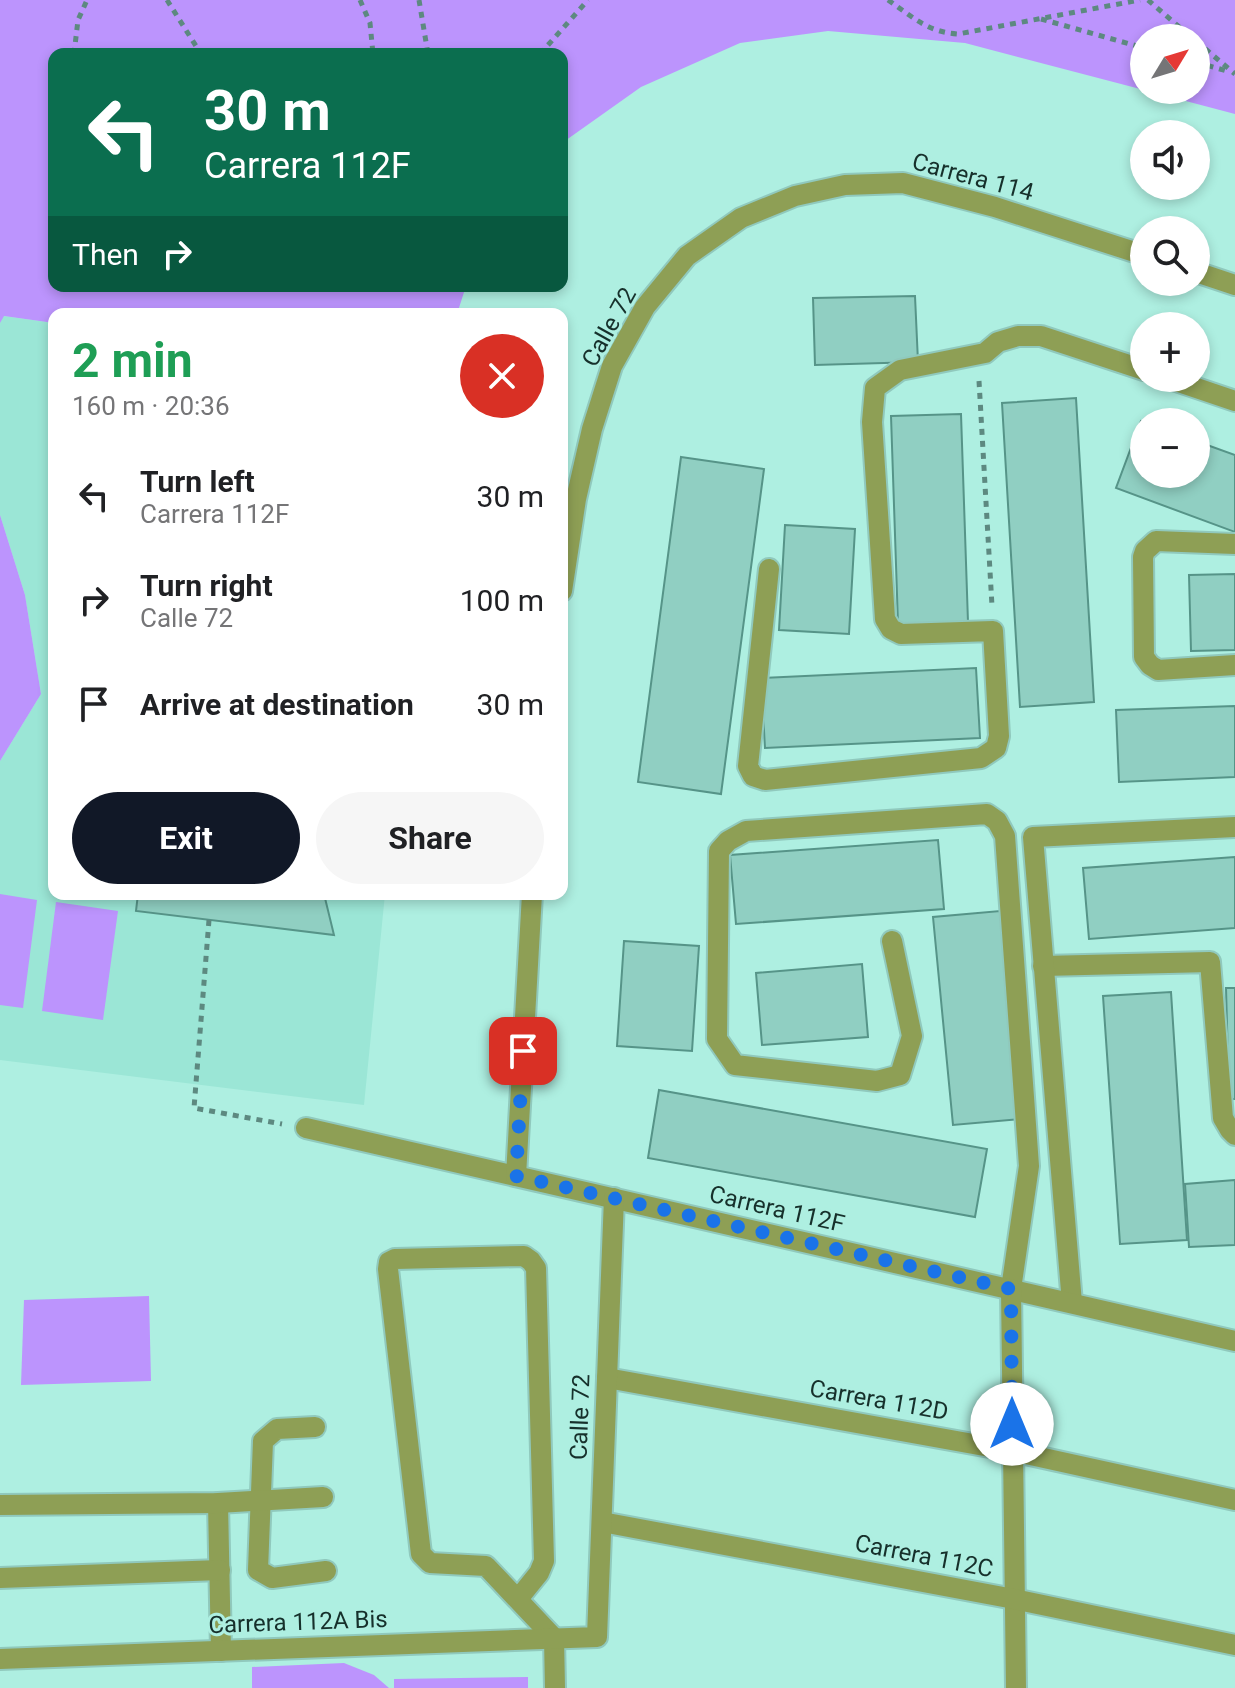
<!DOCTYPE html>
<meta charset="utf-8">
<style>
:root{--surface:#fff;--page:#f6f6f6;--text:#202124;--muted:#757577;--accent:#111827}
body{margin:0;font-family:Roboto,sans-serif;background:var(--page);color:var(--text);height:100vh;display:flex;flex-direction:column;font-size:30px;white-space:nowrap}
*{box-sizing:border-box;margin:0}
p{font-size:26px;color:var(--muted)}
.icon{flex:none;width:44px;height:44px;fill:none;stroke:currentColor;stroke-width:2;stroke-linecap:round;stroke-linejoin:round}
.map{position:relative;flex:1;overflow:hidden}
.sheet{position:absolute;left:48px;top:308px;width:520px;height:592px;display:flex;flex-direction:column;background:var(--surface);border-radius:16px;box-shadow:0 4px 12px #0003}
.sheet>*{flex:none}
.hud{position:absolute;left:48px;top:48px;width:520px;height:244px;border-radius:16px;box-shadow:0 4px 12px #0003;background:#0b6e4f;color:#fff;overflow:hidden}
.needle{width:52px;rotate:52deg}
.fabs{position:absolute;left:1130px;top:24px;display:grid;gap:16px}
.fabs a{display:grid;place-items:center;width:80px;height:80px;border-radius:50%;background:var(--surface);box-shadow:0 4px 12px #0003;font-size:40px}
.pin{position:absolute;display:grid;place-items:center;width:68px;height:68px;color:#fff;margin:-34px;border-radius:16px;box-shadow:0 4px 12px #0006}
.me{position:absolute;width:88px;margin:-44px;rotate:0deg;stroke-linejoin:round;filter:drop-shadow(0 0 6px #0008)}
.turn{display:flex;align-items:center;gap:28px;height:168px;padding:0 24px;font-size:36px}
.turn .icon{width:104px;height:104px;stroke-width:2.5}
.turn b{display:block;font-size:56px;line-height:68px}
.then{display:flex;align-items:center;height:76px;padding:0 24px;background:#0003;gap:16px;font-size:30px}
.round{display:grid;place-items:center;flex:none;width:84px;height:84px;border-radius:42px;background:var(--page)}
.headline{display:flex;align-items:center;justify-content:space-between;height:136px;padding:0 24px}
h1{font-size:48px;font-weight:700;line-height:60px;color:#1e9e55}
.action{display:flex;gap:16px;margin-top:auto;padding:16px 24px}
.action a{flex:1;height:92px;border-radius:48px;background:var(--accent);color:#fff;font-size:32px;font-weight:700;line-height:92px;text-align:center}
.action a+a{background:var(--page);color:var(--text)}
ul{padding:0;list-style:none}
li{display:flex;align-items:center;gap:24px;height:104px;padding:0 24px}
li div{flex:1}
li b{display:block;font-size:30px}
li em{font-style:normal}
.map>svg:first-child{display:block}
.built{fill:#9be6d6}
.green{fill:#bc94fd}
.building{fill:#90cfc2;stroke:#569488;stroke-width:2}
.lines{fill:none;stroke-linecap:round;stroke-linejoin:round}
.lane-casing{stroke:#90c9bd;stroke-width:24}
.street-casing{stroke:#90c9bd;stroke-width:24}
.path{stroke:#5d8980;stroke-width:5;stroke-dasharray:6 6;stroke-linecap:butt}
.lane{stroke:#8e9f55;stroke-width:20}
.street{stroke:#8e9f55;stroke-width:20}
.route{stroke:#1a73e8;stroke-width:14;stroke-dasharray:0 25.2}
.labels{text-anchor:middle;stroke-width:6;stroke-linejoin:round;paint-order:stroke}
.street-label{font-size:24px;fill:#16302b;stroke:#aeefe1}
</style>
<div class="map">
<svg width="1235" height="1688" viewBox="0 0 1235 1688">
<rect width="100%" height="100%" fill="#aeefe1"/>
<!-- built -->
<polygon class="built" points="3,316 54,323 54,894 385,894 364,1105 0,1060 0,761 41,694 25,595 0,515 0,323"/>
<!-- green -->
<g class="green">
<polygon points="0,0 1235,0 1235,114 1144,90 1196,90 1196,38 1144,38 1144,90 965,43 828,31 740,43 641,87 562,143 562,54 54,54 54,286 466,286 457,314 54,314 54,323 4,316 0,323"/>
<polygon points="0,515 25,595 41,694 0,761"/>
<polygon points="0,894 37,900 23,1008 0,1005"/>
<polygon points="56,902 118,911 103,1020 42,1011"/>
<polygon points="149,1296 151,1381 21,1385 24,1300"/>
<polygon points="344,1663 374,1675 389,1688 252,1688 252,1667"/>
<polygon points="528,1677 528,1688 394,1688 394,1679"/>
</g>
<!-- building -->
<g class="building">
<polygon points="915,296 918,362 815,365 813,298"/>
<polygon points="1076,398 1094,702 1020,707 1002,403"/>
<polygon points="961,414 968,622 898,624 891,416"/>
<polygon points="1141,421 1144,422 1144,474 1196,474 1196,441 1235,455 1235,532 1116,488"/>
<polygon points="681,457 764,469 721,794 638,782"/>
<polygon points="785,525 855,529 849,634 779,630"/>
<polygon points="1235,574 1235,650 1191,651 1189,575"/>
<polygon points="976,668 980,738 765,748 761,678"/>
<polygon points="1235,706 1235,777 1119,782 1116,710"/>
<polygon points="938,840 944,909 736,924 730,855"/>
<polygon points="1235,857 1235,928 1089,939 1083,868"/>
<polygon points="138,894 324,894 334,935 136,911"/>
<polygon points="1000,911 1020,1119 953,1125 933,917"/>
<polygon points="624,941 699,946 692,1051 617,1046"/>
<polygon points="862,964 868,1037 762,1045 756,973"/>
<polygon points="1226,988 1235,988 1235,1099 1229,1099"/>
<polygon points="1171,992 1187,1240 1120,1244 1103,996"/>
<polygon points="659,1090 987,1149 975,1217 648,1158"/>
<polygon points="1235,1180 1235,1245 1189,1247 1185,1184"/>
</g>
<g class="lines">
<!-- lane casing -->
<g class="lane-casing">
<g id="lane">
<polyline points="1167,378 1235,401"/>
<polyline points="1235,544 1156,541 1145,551 1143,557 1144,657 1150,665 1158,670 1235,665"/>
<polyline points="769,569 748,766 753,776 765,780 981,758 996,748 999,736 993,631 901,634 891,629 885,619 872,422 875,388 900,370 985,353 998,342 1018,336 1041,336 1144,370"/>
<polyline points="892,941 912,1036 900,1075 877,1081 735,1065 717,1039 719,851 728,841 746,831 987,814 997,821 1005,836 1029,1166 1011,1289"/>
<polyline points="1043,966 1210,962 1223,1118 1230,1130 1235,1135"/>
<polyline points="1072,1303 1033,837 1235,827"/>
<polyline points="315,1427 277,1429 263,1441 258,1570 272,1578 326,1571"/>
<polyline points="218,1503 221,1651"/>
<polyline points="0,1505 218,1503 323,1497"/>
<polyline points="0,1578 220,1570"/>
<polyline points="518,1599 539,1573 544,1561 536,1268 531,1261 524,1256 395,1259 389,1262 388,1269 421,1554 430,1563 486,1566 554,1638"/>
</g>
</g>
<!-- street casing -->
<g class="street-casing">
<g id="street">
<polyline points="1196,272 1235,285"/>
<polyline points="562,591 576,499 592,429 612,366 645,307 687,256 741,218 795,196 845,185 903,183 995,207 1144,255"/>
<polyline points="306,1128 1235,1341"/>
<polyline points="516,1176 532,894"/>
<polyline points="1011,1289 1016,1688"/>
<polyline points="607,1378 1012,1451 1235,1500"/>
<polyline points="602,1522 1014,1599 1235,1645"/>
<polyline points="554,1638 555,1688"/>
<polyline points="0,1659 597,1637 614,1198"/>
</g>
</g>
<!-- path -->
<g class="path">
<polyline points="167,0 201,54"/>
<polyline points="360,0 370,23 373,54"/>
<polyline points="419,0 428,54"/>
<path d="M888,0C913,17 927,32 958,34L1140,0"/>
<polyline points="1148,0 1192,38"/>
<polyline points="1041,19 1144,48"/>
<polyline points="1196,41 1235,74"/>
<polyline points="74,54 78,20 87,0"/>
<polyline points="540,54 588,0"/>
<polyline points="1196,62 1230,72"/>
<polyline points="979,381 992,606"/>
<polyline points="209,920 194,1108 282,1124"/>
</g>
<!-- lane -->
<use href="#lane" class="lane"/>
<!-- street -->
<use href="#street" class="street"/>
</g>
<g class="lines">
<!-- route -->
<polyline class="route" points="523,1051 516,1176 1011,1289 1012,1424"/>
</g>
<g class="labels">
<!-- street labels -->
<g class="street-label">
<text transform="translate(973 177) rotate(15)" y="8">Carrera 114</text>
<text transform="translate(609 327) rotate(-61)" y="8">Calle 72</text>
<text transform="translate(777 1209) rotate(13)" y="8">Carrera 112F</text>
<text transform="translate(879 1400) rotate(10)" y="8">Carrera 112D</text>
<text transform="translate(580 1417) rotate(-88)" y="8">Calle 72</text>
<text transform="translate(924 1556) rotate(11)" y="8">Carrera 112C</text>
<text transform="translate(298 1622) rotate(-2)" y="8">Carrera 112A Bis</text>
</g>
</g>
</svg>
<div class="fabs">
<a><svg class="needle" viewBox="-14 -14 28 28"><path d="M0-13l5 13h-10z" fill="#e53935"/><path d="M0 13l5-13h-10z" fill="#757577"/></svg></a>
<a><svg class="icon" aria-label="sound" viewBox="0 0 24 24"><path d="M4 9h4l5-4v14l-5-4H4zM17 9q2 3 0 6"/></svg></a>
<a><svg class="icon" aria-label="search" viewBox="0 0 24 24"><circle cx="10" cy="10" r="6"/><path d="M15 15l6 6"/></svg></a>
<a>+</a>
<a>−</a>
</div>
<div class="pin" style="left:523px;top:1051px;background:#d93025"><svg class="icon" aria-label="arrive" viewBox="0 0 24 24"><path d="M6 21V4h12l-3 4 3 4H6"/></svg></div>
<svg class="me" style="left:1012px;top:1424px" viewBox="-20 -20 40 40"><circle r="19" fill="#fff"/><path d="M0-13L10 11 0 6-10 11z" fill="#1a73e8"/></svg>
<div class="hud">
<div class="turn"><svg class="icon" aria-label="left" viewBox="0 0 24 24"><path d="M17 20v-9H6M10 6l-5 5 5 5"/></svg><div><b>30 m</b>Carrera 112F</div></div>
<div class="then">Then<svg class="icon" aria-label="right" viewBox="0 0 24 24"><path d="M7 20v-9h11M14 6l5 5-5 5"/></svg></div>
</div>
<section class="sheet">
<div class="headline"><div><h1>2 min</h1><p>160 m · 20:36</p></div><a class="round" style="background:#d93025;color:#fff"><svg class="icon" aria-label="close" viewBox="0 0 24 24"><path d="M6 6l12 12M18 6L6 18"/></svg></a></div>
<ul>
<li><svg class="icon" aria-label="left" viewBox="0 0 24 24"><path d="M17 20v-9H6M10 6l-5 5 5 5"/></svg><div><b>Turn left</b><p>Carrera 112F</p></div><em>30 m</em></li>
<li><svg class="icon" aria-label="right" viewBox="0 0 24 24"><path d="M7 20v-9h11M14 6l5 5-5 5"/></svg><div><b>Turn right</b><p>Calle 72</p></div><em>100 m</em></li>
<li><svg class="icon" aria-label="arrive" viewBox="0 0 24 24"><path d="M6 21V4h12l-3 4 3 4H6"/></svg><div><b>Arrive at destination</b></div><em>30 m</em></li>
</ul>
<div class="action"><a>Exit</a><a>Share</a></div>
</section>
</div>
